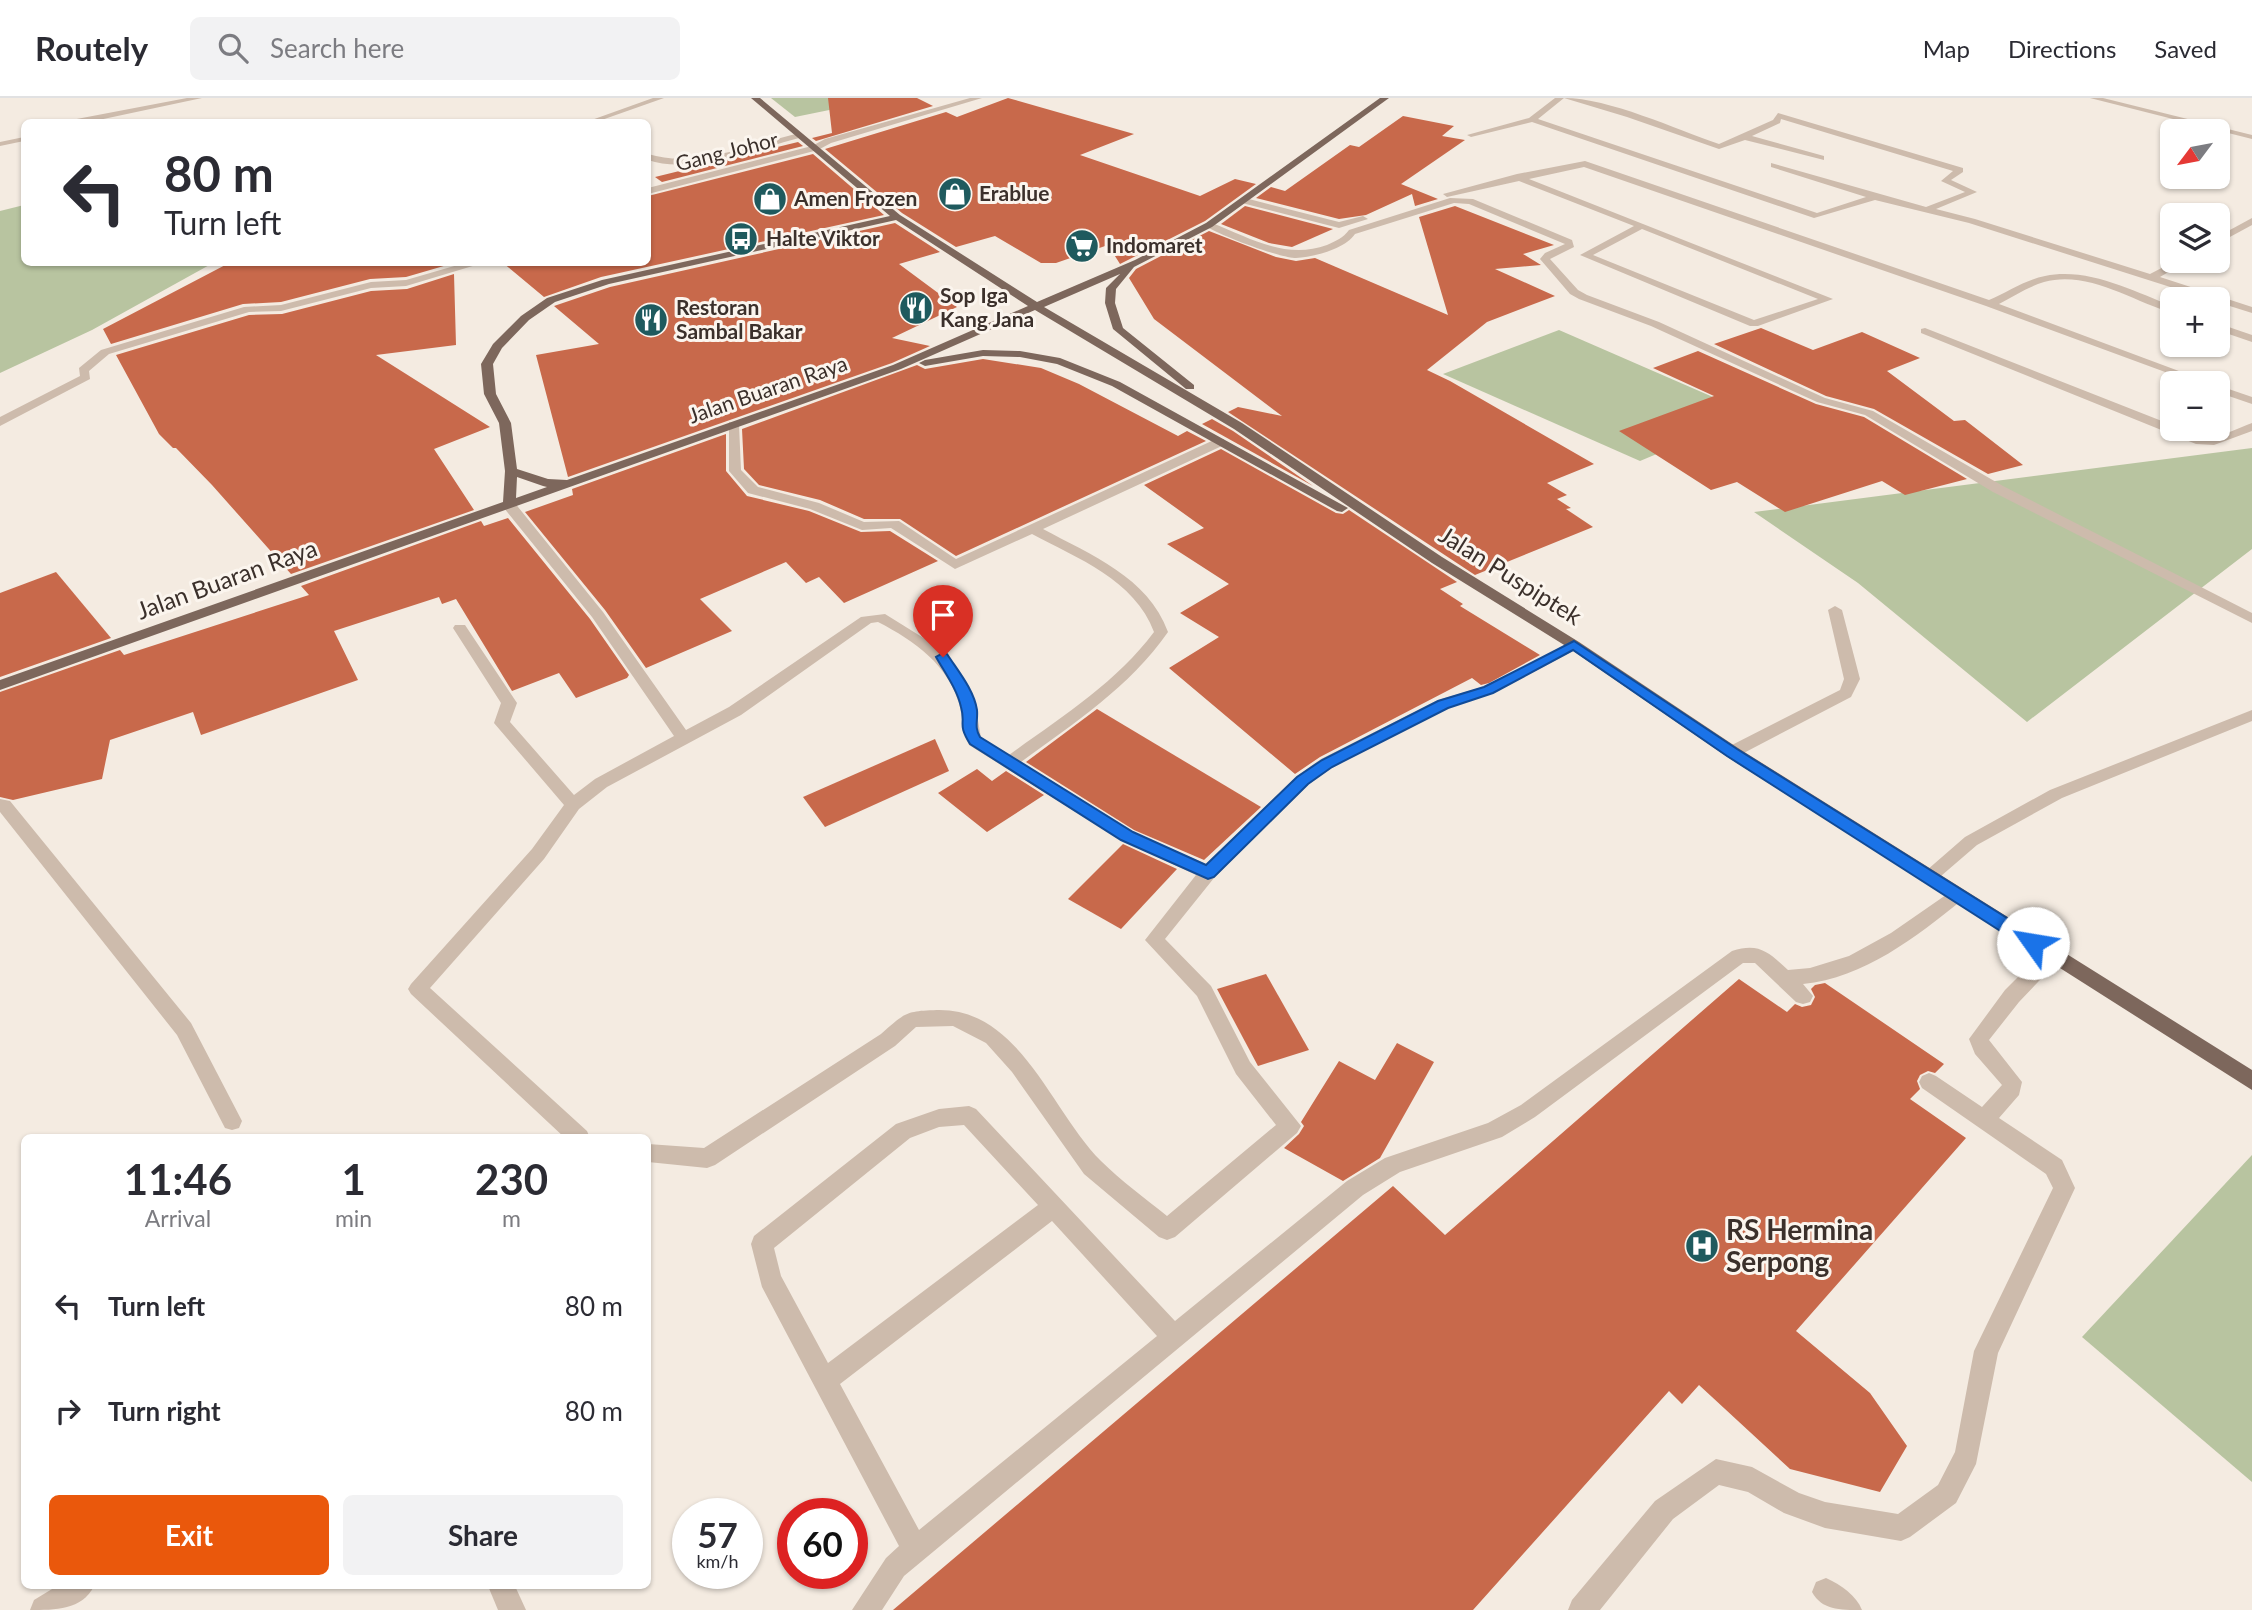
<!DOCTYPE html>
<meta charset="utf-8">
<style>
:root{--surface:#fff;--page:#f2f2f3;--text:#2b2b33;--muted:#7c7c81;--line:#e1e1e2;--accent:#ea580c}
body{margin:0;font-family:Lato,sans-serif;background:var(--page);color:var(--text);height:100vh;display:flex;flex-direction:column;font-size:26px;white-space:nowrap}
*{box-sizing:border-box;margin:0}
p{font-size:23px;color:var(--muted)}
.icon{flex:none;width:38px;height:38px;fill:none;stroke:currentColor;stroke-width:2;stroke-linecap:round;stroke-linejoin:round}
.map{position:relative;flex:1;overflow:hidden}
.sheet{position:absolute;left:21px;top:1036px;width:630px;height:455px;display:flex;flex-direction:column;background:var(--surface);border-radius:10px;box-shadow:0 2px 5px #0004}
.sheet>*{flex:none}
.banner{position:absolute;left:21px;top:21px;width:630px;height:147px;border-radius:10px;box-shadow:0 2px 5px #0004;background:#fff;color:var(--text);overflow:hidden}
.needle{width:46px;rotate:238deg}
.fabs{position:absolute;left:2160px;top:21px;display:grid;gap:14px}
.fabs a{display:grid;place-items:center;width:70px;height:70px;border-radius:10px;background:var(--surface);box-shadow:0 2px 5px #0004;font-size:35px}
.speed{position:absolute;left:672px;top:1400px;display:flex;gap:14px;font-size:35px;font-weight:700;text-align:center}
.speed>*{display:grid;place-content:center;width:91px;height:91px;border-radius:50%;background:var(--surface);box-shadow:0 2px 5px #0004;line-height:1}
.speed small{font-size:18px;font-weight:400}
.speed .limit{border:10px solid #d22;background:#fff;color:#111}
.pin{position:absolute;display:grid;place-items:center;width:60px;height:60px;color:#fff;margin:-72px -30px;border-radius:50% 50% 50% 0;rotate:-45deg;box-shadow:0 0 7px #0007}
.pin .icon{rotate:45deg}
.me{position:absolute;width:77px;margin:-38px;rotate:302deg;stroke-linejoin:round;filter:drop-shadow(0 0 5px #0008)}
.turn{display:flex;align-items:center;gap:24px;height:147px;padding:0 28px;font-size:32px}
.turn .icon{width:91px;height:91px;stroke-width:2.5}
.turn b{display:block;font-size:49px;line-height:60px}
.eta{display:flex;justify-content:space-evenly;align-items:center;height:119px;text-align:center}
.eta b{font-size:42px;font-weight:700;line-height:49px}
.action{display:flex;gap:14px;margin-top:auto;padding:14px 28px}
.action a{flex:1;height:80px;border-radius:10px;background:var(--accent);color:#fff;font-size:28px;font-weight:700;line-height:80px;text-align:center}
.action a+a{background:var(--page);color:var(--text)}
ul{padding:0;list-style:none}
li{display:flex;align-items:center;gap:21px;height:105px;padding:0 28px}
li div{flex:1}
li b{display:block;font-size:26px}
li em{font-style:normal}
header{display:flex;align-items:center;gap:42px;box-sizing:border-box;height:98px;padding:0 35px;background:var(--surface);border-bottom:2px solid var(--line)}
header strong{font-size:33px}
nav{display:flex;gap:38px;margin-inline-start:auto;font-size:24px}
.search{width:490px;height:63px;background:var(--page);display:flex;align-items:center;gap:18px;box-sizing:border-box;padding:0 24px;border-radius:10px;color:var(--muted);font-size:26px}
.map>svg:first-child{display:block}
.green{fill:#b8c4a0}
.building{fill:#c8694b}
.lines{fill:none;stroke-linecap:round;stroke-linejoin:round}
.lane{fill:#cdbbac;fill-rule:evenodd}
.street{fill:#cdbbac;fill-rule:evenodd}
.primary{fill:#7d675c;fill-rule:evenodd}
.route{fill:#1a73e8;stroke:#114b97;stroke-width:2}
.labels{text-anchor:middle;stroke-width:6;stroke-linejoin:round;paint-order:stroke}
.far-street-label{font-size:21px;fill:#3b302b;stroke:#fbf5ee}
.far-poi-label{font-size:21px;font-weight:bold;fill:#3b302b;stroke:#fbf5ee;text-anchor:start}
.street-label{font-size:24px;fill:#3b302b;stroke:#fbf5ee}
.near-poi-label{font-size:28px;font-weight:bold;fill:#3b302b;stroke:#fbf5ee;text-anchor:start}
</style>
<header>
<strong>Routely</strong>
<div class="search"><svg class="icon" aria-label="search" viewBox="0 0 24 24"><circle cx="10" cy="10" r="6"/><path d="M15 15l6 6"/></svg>Search here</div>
<nav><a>Map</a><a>Directions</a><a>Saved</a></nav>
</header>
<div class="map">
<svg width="2252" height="1512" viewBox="0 0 2252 1512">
<rect width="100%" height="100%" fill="#f4ebe1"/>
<!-- green -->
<g class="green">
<polygon points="771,0 888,0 795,19"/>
<polygon points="24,107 24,164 213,165 92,232 0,275 0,113"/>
<polygon points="1559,232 1752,316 1640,363 1443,276"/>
<polygon points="2252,350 2252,451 2027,624 1858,485 1754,414"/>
<polygon points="2252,1057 2252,1384 2082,1239"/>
</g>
<!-- building -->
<g class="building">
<polygon points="828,0 917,0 933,8 816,43 812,40 832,35"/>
<polygon points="1008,0 1134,36 1080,57 1200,98 1235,81 1256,86 1205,123 1120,166 1108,147 1056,165 1041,165 995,138 956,149 902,115 825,51 946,14 957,19"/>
<polygon points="1403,18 1454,28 1442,38 1465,42 1401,86 1438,101 1415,108 1412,96 1366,117 1339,121 1256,100 1271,89 1285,93 1350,47 1359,49"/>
<polygon points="798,44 803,48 662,84 655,79"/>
<polygon points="813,56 884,117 601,179 544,199 502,164 648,164 648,98"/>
<polygon points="1245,108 1333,131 1292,149 1269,145 1221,126"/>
<polygon points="1455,108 1554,147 1523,156 1541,167 1495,171 1555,198 1487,224 1427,272 1450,283 1594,366 1547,385 1567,397 1557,401 1571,410 1566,411 1593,429 1475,477 1228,314 1238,309 1282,318 1154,221 1129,180 1136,171 1209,133 1276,159 1296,163 1315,160 1448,217 1419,119"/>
<polygon points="895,125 940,154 899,166 957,209 892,240 930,248 892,265 568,379 536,257 599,246 554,208 610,189"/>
<polygon points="231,164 454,164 454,165 406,179 370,181 281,204 243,206 111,246 103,231"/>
<polygon points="454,176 456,247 376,257 490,329 434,351 474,412 291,476 212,387 176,350 173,350 159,336 116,257 249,217 282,216 371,193 407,191"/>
<polygon points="1761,230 1813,252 1862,234 1920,260 1887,273 1954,323 1965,322 2023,367 1988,376 1874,311 1826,298 1714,246"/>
<polygon points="1698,253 1816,306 1864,319 1967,381 1905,397 1882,383 1785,414 1737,384 1711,392 1619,333 1714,298 1653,270"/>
<polygon points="983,261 1041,270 1079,286 1178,338 1187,333 1206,343 956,458 900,421 864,421 820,402 759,387 744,371 742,331 917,267 925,271"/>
<polygon points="1212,321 1233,333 1313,388 1202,326"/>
<polygon points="726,336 726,373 747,398 809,413 861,434 890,433 938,463 844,505 819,479 806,485 786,464 700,501 732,533 646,570 605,512 525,414 573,397 572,391"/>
<polygon points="1221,351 1336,415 1343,416 1349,412 1457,484 1440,491 1463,506 1460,508 1540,557 1489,585 1481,587 1472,580 1320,659 1295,676 1169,570 1219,539 1180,515 1229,486 1167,446 1204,430 1144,387"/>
<polygon points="508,420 590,521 629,577 627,580 576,600 559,575 512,593 456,501 442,506 439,499 334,533 358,582 201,637 193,614 110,642 102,681 13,702 0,699 0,594 120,552 124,557 309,497 301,488 481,423 484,428"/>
<polygon points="56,474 111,540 0,579 0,495"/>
<polygon points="1097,611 1261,709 1204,762 1134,732 1026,664"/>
<polygon points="935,641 949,673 825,729 803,699"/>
<polygon points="977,671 992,683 1006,673 1044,697 987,734 938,695"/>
<polygon points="1123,746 1177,771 1121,831 1068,801"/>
<polygon points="1266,876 1309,952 1258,968 1217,891"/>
<polygon points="1739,881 1787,914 1795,906 1802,909 1811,907 1815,899 1811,891 1815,887 1825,885 1944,966 1935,975 1928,973 1920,977 1917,983 1920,991 1910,1001 1966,1040 1796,1233 1870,1295 1907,1348 1880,1394 1790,1371 1699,1287 1682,1306 1669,1293 1473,1512 893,1512 1393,1088 1445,1137"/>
<polygon points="1397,945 1434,964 1380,1060 1343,1083 1284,1050 1299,1036 1304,1028 1301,1024 1339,963 1375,982"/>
</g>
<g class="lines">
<!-- lane -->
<g class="lane">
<polygon points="187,0 202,0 94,23 61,24"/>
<polygon points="653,0 664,0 596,24 586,24"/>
<path d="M800,35L803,39C759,50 691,77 648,62V56C696,71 753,46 800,35Z"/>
<polygon points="24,39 24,43 0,48 0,44"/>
<polygon points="1835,508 1842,512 1860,581 1851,599 1738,658 1726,658 1724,654 1726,650 1840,592 1844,581 1828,512"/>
<polygon points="1574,542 1581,547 1579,550 1494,595 1484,595 1481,592"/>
<polygon points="2252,612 2252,623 2062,700 1977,747 1934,784 1922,784 1919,779 1965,739 2050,692"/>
<path d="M1956,790L1962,792L1965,797L1962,802C1916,839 1864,880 1803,886L1813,898L1810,904L1803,906L1796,904L1755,865H1743L1535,1019L1502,1039L1400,1074L1363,1097L904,1478L882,1512H852L886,1460L899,1448L762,1189L751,1146L754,1138L896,1026L939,1011L969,1008L976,1011L1175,1223L1347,1083L1385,1060L1488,1025L1521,1007L1732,853C1760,844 1769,855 1788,872L1810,870L1849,858L1891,835ZM964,1027L1038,1107L828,1265L781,1178L774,1150L910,1040L939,1029ZM1052,1123L1157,1238L919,1432L840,1286Z"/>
<polygon points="2052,850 2059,852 2061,857 2059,862 2019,904 1989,942 2022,984 2019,997 1999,1020 2062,1062 2075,1090 1998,1255 1976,1366 1956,1405 1910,1439 1901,1443 1825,1430 1784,1415 1748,1394 1719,1387 1673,1421 1600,1512 1568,1512 1572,1502 1655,1403 1716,1361 1752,1369 1799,1395 1825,1404 1898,1416 1938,1387 1955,1354 1974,1253 2053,1090 2046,1076 1922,990 1919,984 1922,978 1929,975 1936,978 1982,1009 2002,987 1975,956 1969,941 2005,892 2045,852"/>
</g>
<!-- street -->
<g class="street">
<polygon points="970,0 982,0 831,45 818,52 648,96 648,90 812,48 825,41"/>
<path d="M1555,0H1564L1538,21L1817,115L1866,99L1771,69V65L1926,109L1965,94L1941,83L1953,73L1781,21L1780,25L1752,38L1824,58V62L1745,42L1719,51L1627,19L1564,0C1609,0 1675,31 1719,46L1773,22L1778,15L1963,70V74L1951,82L1977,94L1936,111L1975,121L2150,176L2175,163H2187L2160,179L2252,209V215L2217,204V201H2208L1969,125L1875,102L1814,120L1532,24L1471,39L1467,37L1529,20Z"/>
<polygon points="2090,0 2103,0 2252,37 2252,41"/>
<path d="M1585,63L1989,202C2008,194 2025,182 2045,178C2088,169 2133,193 2172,208V215C2132,203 2088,172 2044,184C2028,189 2014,198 1999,206L2211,285H2195L1986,208L1584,69L1529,81L1833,201L1758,228H1750L1580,157L1634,128L1519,83L1447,99L1443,96L1517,76ZM1642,131L1818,201L1754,222L1593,157Z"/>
<polygon points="1245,100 1339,124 1363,118 1368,121 1339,130 1242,105 1241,103"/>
<path d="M1450,100L1473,101L1572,142L1574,149L1550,161L1578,192L1587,197L1659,224L1825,300L1873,313L2003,388L2252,515V525L1993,394L1865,317L1817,304L1651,228L1579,201L1570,196L1540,161L1545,155L1565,146L1469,106L1454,105L1355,136C1345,151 1314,159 1296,160C1280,160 1218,137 1204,127L1212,125C1250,140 1286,162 1327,147C1336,143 1343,140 1349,132Z"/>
<polygon points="2252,120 2252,127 2217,146 2217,139"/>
<polygon points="468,164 486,164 406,188 371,190 281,213 249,214 109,256 89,273 90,281 0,328 0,319 80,278 79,270 101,252 244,209 281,207 371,184 406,182"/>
<polygon points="2217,225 2252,237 2252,244 2217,232"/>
<path d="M1925,230L2172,327V331C2184,331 2192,338 2204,339C2220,341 2237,330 2252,325V333L2214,347L2196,346L1921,235V231Z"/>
<polygon points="2217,287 2252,299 2252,306 2217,294"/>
<path d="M729,324L739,327L741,372L758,389L819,405L864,424L899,423L956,461L1216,341H1224V347L1043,431C1091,457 1148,479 1168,534C1130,589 1074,625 1021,664L1133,734L1206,766L1297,678L1321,661L1438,602L1489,587L1497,592L1494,595L1448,610L1333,669L1309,686L1214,780L1165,841L1211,888L1250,964L1301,1028L1297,1035L1175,1139L1167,1142L1159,1139L1084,1076L1012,974L986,945L953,928L916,929L895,948L715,1067L707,1070L648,1064V1046L704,1050L881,936C905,915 905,913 937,912C1020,910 1051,1013 1101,1063C1121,1083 1145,1100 1167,1118L1276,1027L1236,976L1197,898L1145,842L1196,777L1121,742L969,647C962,634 964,623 960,609C949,567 915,543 878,524L871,525L741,617L607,689L579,711L544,761L430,890L587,1033L590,1040H565L411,896L408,891L411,886L532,751L564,707L494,625L501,605L453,530L455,527H465L517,605L510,624L574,697L595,681L674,638L592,519L504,410V404H514L603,514L686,632L729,609L861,519L885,516L938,549L958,572L968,589L976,611L981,640L1009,657C1060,620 1116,585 1154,534C1135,482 1077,460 1032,436L955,471L891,430L862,432L810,411L748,395L729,373Z"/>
<polygon points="0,701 10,703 191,925 242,1023 239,1030 232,1032 225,1030 177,937 0,714"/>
<path d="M1826,1480C1841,1487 1856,1497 1862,1512C1839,1512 1822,1512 1812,1494L1816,1484Z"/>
<path d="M57,1488H94C82,1512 55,1512 30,1512L34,1502Z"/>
<polygon points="488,1488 515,1488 526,1512 498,1512"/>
</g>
<!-- primary -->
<g class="primary">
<path d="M751,0H760L900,117L1037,204L1135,162L1206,125L1380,0H1389L1212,129L1134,169L1116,191L1115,205L1123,230L1194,287V291H1186L1113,231L1105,205L1106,190L1120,176L1044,209L1242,325L1442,459L1579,544L1738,650L2252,972V992L1726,658L1569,550L1432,465L1234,331L1035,212L901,271L0,592V582L503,404L505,373L499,325L484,296L481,266L493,246L521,218L547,200L602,182L890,118ZM896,122L1028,208L893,267L567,382L548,381L517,371L511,325L496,296L493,266L502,250L529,222L555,204L609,186ZM517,379L543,388L547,389L516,400Z"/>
<polygon points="983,252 1020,253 1060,260 1120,284 1348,410 1342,414 1337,413 1112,288 1057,266 1020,259 983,258 925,268 919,265 925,262"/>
</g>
</g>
<!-- route -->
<path class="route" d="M1574,543L1737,651L2039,840L2041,845L2039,850H2027L1727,658L1573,552L1493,595L1448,610L1332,669L1308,686L1214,779L1208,781L1121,742L970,646C957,625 966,627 961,609C957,591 945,575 936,559L943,555L947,556C958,573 974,592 977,612C978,623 974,629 980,639L1133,734L1206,767L1297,679L1322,662L1438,603L1484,589Z"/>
<!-- icons -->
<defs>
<g id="shop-disc" transform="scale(1.75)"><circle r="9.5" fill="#1f5a5e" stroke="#fbf5ee"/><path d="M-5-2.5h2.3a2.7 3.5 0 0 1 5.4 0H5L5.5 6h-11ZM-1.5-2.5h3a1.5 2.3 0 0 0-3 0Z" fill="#fff"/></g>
<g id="bus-disc" transform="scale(1.75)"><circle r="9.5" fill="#1f5a5e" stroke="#fbf5ee"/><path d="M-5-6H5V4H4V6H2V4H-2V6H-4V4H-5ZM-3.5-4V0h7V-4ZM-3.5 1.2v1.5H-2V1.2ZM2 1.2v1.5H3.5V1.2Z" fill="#fff"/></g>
<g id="supermarket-disc" transform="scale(1.75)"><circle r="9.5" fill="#1f5a5e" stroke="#fbf5ee"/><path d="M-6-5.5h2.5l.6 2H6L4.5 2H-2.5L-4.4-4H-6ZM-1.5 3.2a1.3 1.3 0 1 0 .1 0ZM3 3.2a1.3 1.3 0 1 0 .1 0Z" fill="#fff"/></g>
<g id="restaurant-disc" transform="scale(1.75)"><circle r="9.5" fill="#1f5a5e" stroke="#fbf5ee"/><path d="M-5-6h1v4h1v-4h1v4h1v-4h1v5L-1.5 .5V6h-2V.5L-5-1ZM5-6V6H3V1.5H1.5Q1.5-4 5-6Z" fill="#fff"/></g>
<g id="hospital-disc" transform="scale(1.75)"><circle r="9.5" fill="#1f5a5e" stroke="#fbf5ee"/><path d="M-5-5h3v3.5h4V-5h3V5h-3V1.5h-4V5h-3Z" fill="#fff"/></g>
</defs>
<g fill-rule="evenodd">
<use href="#shop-disc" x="955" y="96"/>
<use href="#shop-disc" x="770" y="101"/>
<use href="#bus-disc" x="741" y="141"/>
<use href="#supermarket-disc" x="1082" y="148"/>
<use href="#restaurant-disc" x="916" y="210"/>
<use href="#restaurant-disc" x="651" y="222"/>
<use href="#hospital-disc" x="1702" y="1148"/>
</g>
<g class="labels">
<!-- far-street labels -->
<g class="far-street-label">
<text transform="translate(727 54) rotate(-14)" y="7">Gang Johor</text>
<text transform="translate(768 292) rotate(-19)" y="7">Jalan Buaran Raya</text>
</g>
<!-- far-poi labels -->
<g class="far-poi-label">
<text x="979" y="103">Erablue</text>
<text x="794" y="108">Amen Frozen</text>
<text x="766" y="148">Halte Viktor</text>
<text x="1106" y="155">Indomaret</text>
<text x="940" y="205">Sop Iga<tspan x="940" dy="24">Kang Jana</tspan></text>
<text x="676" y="217">Restoran<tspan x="676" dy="24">Sambal Bakar</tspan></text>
</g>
<!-- street labels -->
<g class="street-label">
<text transform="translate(1510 478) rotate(32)" y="8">Jalan Puspiptek</text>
<text transform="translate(227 482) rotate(-20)" y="8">Jalan Buaran Raya</text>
</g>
<!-- near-poi labels -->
<g class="near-poi-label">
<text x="1726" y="1142">RS Hermina<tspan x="1726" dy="32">Serpong</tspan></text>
</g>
</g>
</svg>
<div class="fabs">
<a><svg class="needle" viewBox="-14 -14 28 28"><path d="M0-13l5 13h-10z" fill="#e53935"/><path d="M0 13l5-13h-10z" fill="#7c7c81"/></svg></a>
<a><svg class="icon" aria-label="layers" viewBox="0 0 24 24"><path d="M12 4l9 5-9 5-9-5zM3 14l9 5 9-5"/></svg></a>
<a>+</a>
<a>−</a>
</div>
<div class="speed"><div>57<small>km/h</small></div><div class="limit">60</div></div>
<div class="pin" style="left:943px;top:559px;background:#d93025"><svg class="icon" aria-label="arrive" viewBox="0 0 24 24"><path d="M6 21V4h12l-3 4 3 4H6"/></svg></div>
<svg class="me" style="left:2033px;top:845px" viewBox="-20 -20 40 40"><circle r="19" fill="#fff"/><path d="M0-13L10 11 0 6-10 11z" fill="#1a73e8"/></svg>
<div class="banner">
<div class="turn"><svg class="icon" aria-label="left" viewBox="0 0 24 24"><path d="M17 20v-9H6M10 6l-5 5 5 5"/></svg><div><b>80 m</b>Turn left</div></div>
</div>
<section class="sheet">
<div class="eta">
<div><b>11:46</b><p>Arrival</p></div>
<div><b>1</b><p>min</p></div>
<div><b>230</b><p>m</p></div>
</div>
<ul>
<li><svg class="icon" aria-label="left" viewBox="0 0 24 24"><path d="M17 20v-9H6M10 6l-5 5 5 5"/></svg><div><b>Turn left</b></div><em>80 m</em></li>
<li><svg class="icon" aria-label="right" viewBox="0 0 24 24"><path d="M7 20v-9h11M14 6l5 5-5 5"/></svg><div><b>Turn right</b></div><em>80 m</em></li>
</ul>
<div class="action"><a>Exit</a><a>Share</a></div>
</section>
</div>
